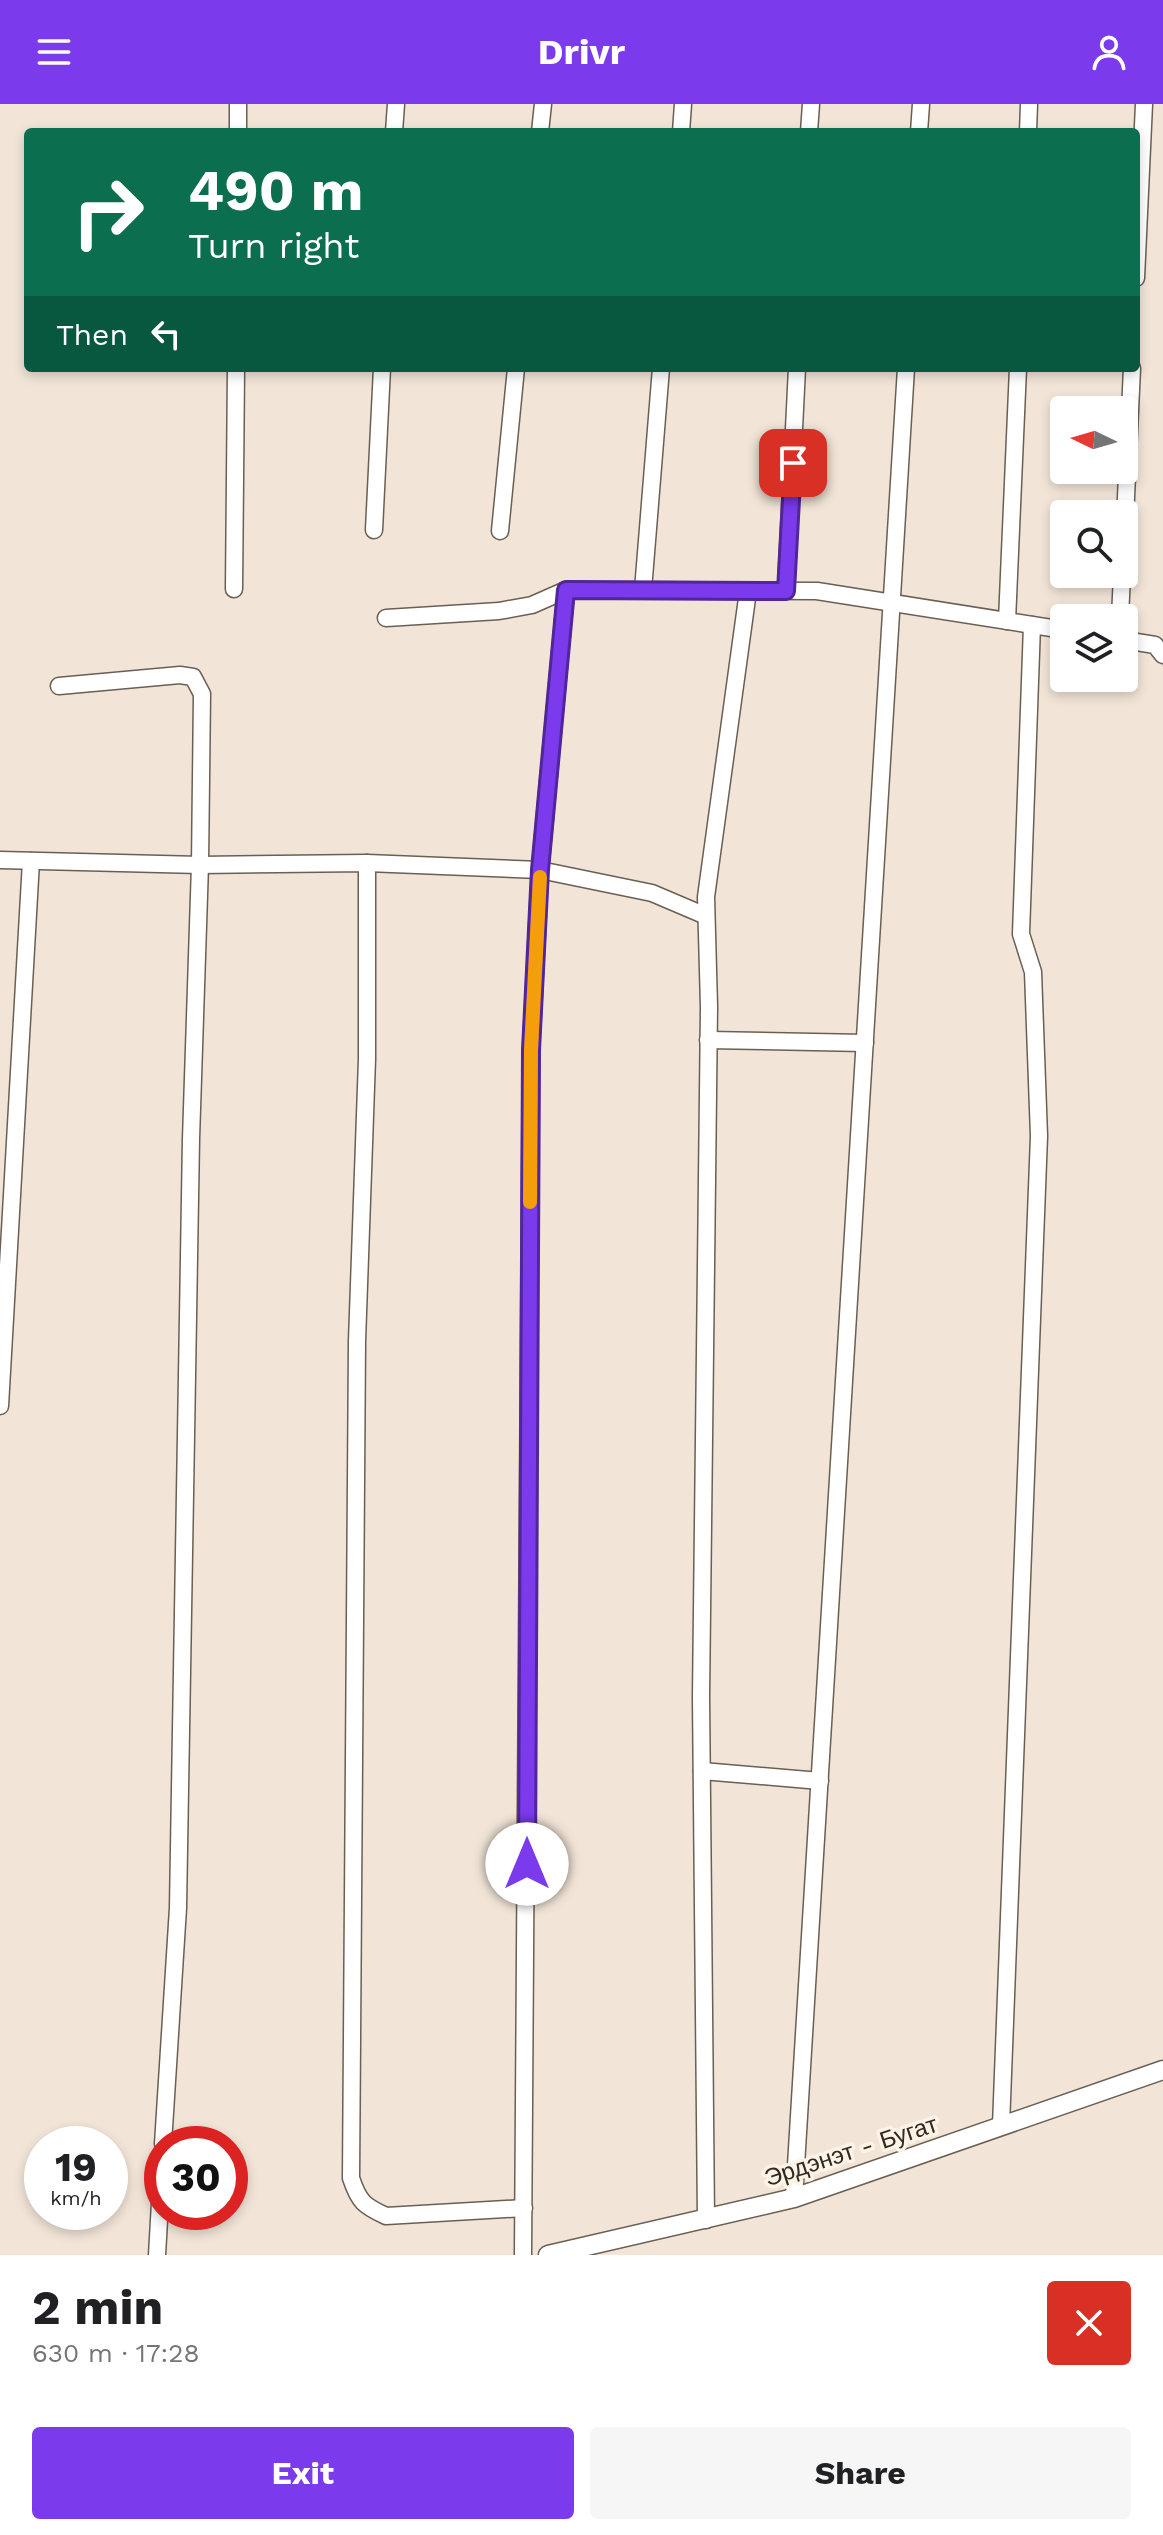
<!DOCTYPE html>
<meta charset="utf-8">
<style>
:root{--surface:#fff;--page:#f6f6f6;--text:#202124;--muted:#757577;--accent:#7c3aed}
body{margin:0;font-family:"Work Sans",sans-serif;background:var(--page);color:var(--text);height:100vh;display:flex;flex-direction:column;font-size:30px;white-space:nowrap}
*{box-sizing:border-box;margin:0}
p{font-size:26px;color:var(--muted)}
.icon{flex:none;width:44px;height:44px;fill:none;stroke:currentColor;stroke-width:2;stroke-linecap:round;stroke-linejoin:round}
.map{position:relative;height:2151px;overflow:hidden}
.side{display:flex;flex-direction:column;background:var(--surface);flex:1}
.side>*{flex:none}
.hud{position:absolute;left:24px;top:24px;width:1116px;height:244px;border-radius:8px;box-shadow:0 4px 12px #0003;background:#0b6e4f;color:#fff;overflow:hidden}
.needle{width:52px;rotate:275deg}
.tools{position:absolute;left:1050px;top:292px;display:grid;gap:16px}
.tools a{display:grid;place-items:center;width:88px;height:88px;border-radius:8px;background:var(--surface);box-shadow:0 4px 12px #0003;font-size:40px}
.speed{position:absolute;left:24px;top:2022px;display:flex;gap:16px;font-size:40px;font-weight:700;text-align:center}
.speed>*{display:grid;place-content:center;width:104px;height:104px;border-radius:50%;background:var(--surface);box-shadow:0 4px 12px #0003;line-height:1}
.speed small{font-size:20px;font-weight:400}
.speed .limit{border:12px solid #d22;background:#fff;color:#111}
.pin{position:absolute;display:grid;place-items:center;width:68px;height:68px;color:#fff;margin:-34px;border-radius:16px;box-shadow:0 4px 12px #0006}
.me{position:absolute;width:88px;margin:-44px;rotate:0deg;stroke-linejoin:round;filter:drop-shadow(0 0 6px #0008)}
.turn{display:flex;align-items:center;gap:28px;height:168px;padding:0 32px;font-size:36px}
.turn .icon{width:104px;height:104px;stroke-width:2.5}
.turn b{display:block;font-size:56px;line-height:68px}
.then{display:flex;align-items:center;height:76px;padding:0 32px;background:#0003;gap:16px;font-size:30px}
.round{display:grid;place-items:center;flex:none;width:84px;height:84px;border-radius:8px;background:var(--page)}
.head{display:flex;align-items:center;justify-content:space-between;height:136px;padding:0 32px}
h1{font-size:48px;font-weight:700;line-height:60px}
.button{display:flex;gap:16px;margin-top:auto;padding:16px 32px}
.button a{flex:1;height:92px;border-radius:8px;background:var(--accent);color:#fff;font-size:32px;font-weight:700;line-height:92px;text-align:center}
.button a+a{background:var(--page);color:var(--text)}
header{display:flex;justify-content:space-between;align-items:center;height:104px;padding:0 32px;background:var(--accent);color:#fff;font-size:36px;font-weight:700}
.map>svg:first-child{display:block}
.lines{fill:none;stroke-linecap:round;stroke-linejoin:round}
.minor-casing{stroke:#695f53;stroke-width:19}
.tertiary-casing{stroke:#695f53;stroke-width:21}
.minor{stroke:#fff;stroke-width:16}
.tertiary{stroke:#fff;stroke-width:18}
.route-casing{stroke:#51269a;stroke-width:20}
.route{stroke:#7c3aed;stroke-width:14}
.slow{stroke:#f59e0b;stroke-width:14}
.labels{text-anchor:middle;stroke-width:7;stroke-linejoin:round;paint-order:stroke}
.street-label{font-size:24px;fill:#2f2a25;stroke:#fff3e5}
</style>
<header><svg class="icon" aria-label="menu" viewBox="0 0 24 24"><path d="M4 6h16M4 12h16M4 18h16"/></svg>Drivr<svg class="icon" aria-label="person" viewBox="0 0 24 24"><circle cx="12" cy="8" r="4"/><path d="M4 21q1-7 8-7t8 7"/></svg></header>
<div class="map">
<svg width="1163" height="2151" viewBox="0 0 1163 2151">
<rect width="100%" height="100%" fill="#f2e5d8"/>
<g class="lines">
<!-- minor casing -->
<g class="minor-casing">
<g id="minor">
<polyline points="238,28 238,0"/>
<polyline points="394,28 396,0"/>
<polyline points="540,28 543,0"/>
<polyline points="681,28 683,0"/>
<polyline points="809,28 811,0"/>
<polyline points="919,28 921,0"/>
<polyline points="1028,28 1029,0"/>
<polyline points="1136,174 1144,0"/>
<polyline points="374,426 382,264"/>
<polyline points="500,427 516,264"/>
<polyline points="1124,436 1132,264"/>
<polyline points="234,485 236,264"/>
<polyline points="643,486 661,264"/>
<polyline points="786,487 797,264"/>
<polyline points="386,514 499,507 532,501 566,486 817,487 1064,526"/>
<polyline points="1120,514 1122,470"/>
<polyline points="1007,517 1018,264"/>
<polyline points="1124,536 1155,541 1163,551"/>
<polyline points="59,582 180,571 193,573 202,590 200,761 191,1035 178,1804 163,2040"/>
<polyline points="0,756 200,761 367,759 540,766 652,789 706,812"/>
<path d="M367,759V955L357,1237L351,2074C359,2098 364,2102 386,2112L524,2104"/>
<polyline points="708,936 865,939"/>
<polyline points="0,1302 31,757"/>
<polyline points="702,1667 820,1677"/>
<polyline points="1001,2022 1039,1032 1033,868 1021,830 1032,521"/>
<polyline points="794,2094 906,264"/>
<polyline points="706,2116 701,1593 709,903 706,793 748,487"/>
<polyline points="157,2151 162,2064"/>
<polyline points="523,2151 531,946 540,766 566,486"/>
</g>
</g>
<!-- tertiary casing -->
<g class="tertiary-casing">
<polyline id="tertiary" points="548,2151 794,2094 1163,1966"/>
</g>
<!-- minor -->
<use href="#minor" class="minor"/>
<!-- tertiary -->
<use href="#tertiary" class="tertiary"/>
</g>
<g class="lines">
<!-- route casing -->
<g class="route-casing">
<polyline id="route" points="527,1760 531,946 540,766 566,486 786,487 793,359"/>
</g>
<!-- route -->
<use href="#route" class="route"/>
<!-- slow -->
<polyline class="slow" points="530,1098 531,946 540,773"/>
</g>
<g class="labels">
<!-- street labels -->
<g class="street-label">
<text transform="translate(851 2047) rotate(-18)" y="8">Эрдэнэт - Бугат</text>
</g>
</g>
</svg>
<div class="tools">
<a><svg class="needle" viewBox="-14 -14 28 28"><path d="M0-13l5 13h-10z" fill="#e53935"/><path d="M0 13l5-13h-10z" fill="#757577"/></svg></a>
<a><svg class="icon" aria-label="search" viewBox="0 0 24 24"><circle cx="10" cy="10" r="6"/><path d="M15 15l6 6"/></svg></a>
<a><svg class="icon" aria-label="layers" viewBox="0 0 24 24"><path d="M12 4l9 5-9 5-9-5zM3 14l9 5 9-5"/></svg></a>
</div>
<div class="speed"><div>19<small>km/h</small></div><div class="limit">30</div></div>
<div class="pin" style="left:793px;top:359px;background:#d93025"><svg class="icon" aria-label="arrive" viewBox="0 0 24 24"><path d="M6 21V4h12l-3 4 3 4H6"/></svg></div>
<svg class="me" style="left:527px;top:1760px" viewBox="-20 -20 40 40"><circle r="19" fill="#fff"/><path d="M0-13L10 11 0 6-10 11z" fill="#7c3aed"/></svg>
<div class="hud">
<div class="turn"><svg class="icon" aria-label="right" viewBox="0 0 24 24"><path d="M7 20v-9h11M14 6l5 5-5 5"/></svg><div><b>490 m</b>Turn right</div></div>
<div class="then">Then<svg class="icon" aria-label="left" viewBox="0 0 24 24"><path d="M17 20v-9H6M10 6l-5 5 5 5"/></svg></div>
</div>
</div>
<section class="side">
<div class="head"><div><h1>2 min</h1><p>630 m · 17:28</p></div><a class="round" style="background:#d93025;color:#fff"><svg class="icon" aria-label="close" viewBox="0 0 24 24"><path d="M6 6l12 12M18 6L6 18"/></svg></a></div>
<div class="button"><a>Exit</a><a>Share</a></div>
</section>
